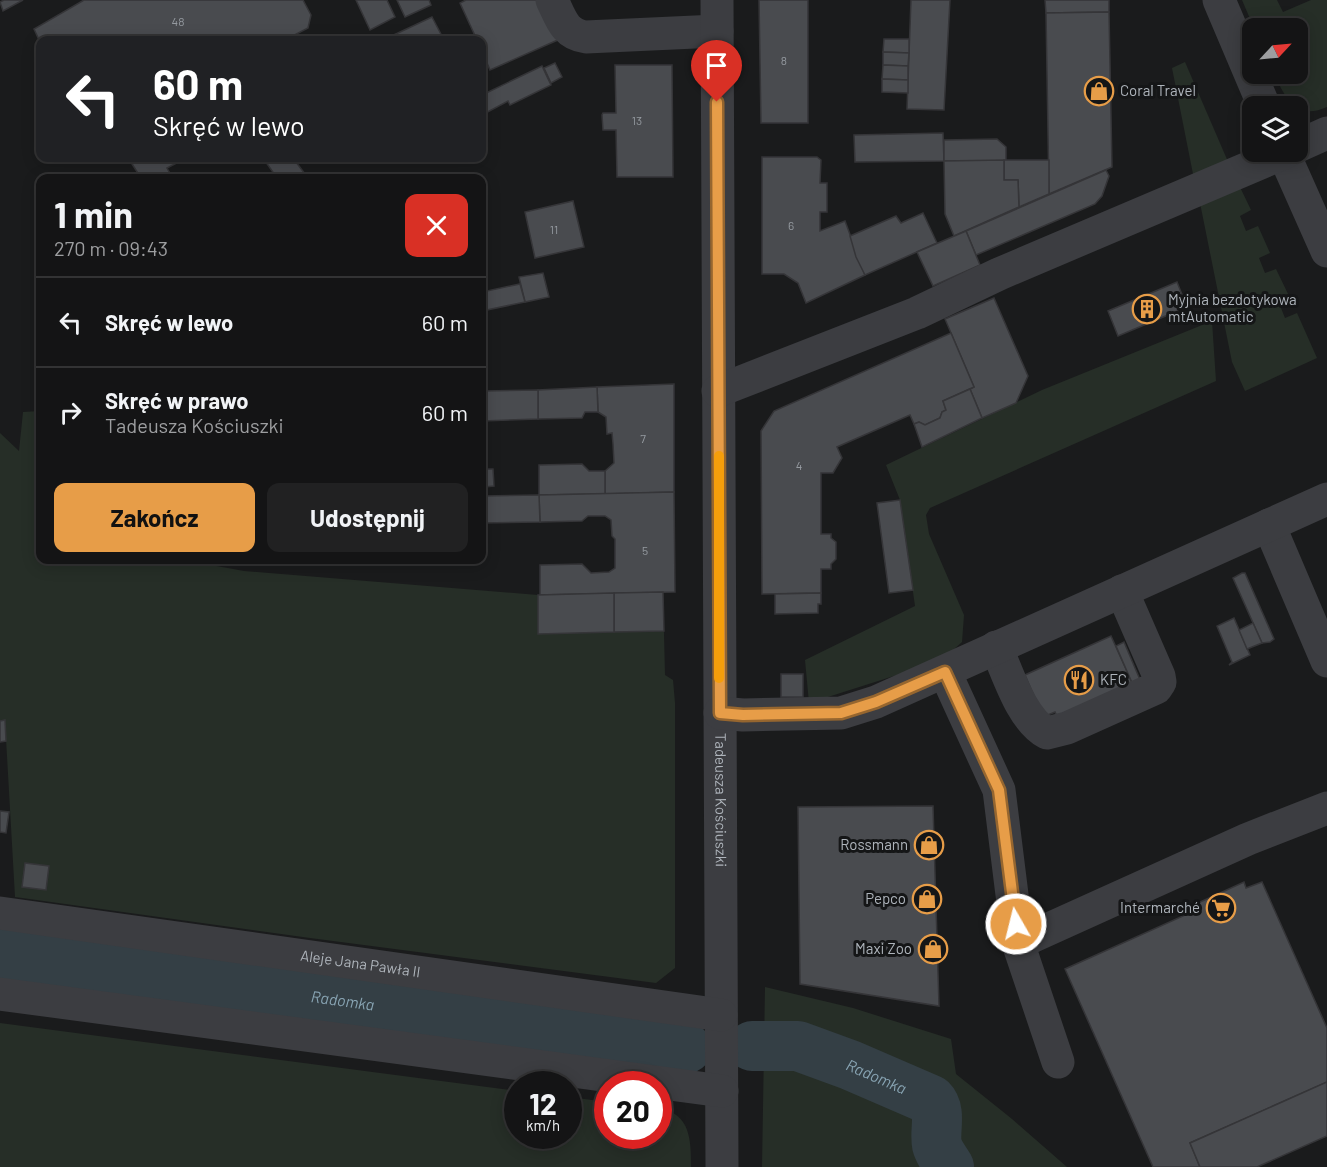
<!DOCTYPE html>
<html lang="pl">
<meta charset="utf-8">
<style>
:root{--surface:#141415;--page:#212122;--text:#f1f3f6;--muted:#9d9ea0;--line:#333334;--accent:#e79d48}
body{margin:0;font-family:Barlow,sans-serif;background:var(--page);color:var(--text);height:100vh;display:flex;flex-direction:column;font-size:22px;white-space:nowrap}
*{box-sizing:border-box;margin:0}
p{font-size:20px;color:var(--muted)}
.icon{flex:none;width:33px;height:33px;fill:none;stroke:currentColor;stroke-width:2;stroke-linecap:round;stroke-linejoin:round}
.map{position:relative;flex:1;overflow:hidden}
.panel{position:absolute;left:36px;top:174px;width:450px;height:390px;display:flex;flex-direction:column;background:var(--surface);border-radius:12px;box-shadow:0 3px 15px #0003,0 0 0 2px var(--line)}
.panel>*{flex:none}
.guide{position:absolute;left:36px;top:36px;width:450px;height:126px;border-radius:12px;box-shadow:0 3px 15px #0003,0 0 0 2px var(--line);background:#202124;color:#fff;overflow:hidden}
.needle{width:39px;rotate:64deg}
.controls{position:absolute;left:1242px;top:18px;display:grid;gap:12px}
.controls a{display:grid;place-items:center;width:66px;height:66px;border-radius:12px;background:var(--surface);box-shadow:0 3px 15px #0003,0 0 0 2px var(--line);font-size:30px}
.speed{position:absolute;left:504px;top:1071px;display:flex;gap:12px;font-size:30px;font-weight:700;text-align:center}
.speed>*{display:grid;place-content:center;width:78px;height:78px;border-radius:50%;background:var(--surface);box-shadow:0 3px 15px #0003,0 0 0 2px var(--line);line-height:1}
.speed small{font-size:15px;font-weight:400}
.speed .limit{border:9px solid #d22;background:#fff;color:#111}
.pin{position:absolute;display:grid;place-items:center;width:51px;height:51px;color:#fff;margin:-62px -26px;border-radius:50% 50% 50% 0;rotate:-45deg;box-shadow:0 0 6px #0007}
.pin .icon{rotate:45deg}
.me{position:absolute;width:66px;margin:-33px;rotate:352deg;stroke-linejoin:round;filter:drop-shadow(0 0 4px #0008)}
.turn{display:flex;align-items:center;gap:21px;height:126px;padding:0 18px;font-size:27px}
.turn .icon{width:78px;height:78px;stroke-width:2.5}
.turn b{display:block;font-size:42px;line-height:51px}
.round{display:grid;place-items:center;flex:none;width:63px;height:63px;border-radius:12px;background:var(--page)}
.summary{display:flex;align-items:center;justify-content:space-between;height:102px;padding:0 18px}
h1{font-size:36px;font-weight:700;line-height:45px}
.primary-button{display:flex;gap:12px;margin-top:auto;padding:12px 18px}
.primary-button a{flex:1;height:69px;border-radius:12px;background:var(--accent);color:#111;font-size:24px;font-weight:700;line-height:69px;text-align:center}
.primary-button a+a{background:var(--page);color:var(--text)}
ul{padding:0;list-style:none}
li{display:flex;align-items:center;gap:18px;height:90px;padding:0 18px;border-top:2px solid var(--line)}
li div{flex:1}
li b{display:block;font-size:22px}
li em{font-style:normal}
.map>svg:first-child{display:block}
.green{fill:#262e27}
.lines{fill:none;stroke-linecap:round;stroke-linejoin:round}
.river{stroke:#343f45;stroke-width:50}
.building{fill:#494b4f;stroke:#353538;stroke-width:1.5}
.minor{stroke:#3c3d41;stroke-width:33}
.route-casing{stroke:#96662f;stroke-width:15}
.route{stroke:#e79d48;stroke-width:10}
.slow{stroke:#f59e0b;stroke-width:10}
.labels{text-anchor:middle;stroke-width:6;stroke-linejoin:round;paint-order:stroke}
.number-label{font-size:12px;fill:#959aa0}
.poi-label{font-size:15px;fill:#aeb4bb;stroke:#151617;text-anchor:end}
.street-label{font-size:15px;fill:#aeb4bb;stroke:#151617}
.water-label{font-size:16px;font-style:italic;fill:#88a4b3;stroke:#151617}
</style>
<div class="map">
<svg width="1327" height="1167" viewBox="0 0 1327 1167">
<rect width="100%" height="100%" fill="#1a1b1c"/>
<!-- green -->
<g class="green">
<path d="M1242,0H1277L1283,12L1311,0H1327V107C1296,121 1285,97 1274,74H1298V28H1254Z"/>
<polygon points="1185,62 1229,164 1194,179 1172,68"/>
<polygon points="1239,185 1251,210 1240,216 1246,231 1258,226 1270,253 1259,258 1265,273 1276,269 1290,298 1279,303 1285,318 1297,313 1317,358 1245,391 1232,362 1200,203"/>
<polygon points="1212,321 1216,381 930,508 926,515 929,534 964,615 962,642 941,661 809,703 805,660 915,606 900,500 886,465 1042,390"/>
<polygon points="40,411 40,560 184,560 244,571 538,595 663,592 665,675 673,680 675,703 675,968 656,983 310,938 15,897 5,721 0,721 0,433 19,451 23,412"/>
<polygon points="0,926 688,1024 687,1037 666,1037 27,951 0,947"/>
<polygon points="0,959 640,1047 688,1062 687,1070 0,978"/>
<polygon points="765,987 853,1008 951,1039 956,1074 1012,1119 1067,1167 762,1167"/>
<path d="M0,1023L517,1091L518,1136H568L569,1097L607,1102L608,1136H658L659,1109C691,1113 691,1141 691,1167H0Z"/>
</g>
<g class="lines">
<!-- river -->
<g class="river">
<path id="s1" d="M0,953L687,1048"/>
<path id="s2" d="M752,1046H798L850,1065L931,1100C942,1111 934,1131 937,1145C939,1153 945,1160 949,1167"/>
</g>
</g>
<!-- building -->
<g class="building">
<polygon points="4,0 23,0 3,11 0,2"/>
<polygon points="84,0 303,0 311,15 308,28 285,40 40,40 40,42 34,29"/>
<polygon points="356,0 387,0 395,17 370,30"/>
<polygon points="397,0 429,0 431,5 405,17"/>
<polygon points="466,0 542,0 560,39 490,70 482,51 482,40 477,40 460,3"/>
<polygon points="759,0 808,0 808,123 761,123"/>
<polygon points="911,0 950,0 944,110 907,109"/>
<polygon points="1045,0 1109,0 1109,12 1046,13"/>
<polygon points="1109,12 1112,167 1049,194 1046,13"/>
<polygon points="432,17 444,40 383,40"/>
<polygon points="884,39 909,39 909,53 883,52"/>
<polygon points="883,52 909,53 908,66 883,65"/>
<polygon points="555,63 562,77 551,83 544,68"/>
<polygon points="615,65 672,65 673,177 617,177 616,130 603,130 602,115 603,113 616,113"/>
<polygon points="883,65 908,66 908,80 882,79"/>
<polygon points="542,66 551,85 510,105 508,101 482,115 482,95"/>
<polygon points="882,79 908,80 908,93 882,92"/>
<polygon points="943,133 944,161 855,162 854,135"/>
<polygon points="997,139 1006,147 1006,161 944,161 944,140"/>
<polygon points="762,157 817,157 821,160 820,183 827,183 827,212 820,212 820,231 845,221 865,275 806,303 798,283 784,274 762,274"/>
<polygon points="143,158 186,158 167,168 172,177 169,178 141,178 132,164"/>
<polygon points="263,158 293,158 308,178 277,178"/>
<polygon points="1004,160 1049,160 1049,194 1019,207 1018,180 1004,180"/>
<polygon points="1004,160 1004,180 1018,180 1019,207 954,236 945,214 944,161"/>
<polygon points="1106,170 1109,176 1102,196 1095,204 976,255 966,231"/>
<polygon points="573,201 584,247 535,258 525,212"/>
<polygon points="923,213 937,243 865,275 856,257 850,236 896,216 901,223"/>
<polygon points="966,231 980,265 933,286 917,252"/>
<polygon points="543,273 549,297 525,302 519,277"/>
<polygon points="1177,282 1187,307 1118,336 1108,311"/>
<polygon points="520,284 525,302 482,311 482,292"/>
<polygon points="994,298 1028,376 1016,403 982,418 970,389 974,387 945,319"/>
<polygon points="951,333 974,387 943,401 946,410 942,412 940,418 925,425 919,422 914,424 910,415 837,447 842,458 833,473 821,473 821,534 831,534 831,538 836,542 836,559 831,564 831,569 821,569 821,593 762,594 761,431 774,411"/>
<polygon points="674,384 674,492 605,494 605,471 614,463 613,444 612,433 607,434 606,417 598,412 597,387"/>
<polygon points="597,387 598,412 585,412 582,418 538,419 538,390"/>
<polygon points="970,389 982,418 922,447 914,424 919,422 925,425 940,418 942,412 946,410 943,401"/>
<polygon points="538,390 538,419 482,421 482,391"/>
<polygon points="582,464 589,471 605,471 605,494 539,495 539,465"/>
<polygon points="482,469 484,469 485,496 482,496"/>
<polygon points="484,469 493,469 494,486 485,487"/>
<polygon points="674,492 675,592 540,595 540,565 582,564 591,573 609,572 615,568 615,539 612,536 611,520 605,516 588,516 582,521 540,522 539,495"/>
<polygon points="539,495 540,522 482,523 482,496"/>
<polygon points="900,500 913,590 889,593 877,503"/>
<polygon points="1242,573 1245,573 1274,639 1270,642 1262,643 1233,578"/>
<polygon points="663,592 664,631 614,632 614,593"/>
<polygon points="614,593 614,632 538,634 538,595"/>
<polygon points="821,593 821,604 818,604 818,613 775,614 775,594"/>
<polygon points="1234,618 1250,655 1229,665 1232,662 1217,626"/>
<polygon points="1253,623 1262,643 1247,649 1239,630"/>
<polygon points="1111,636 1135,689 1060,723 1055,712 1043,717 1025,675"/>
<polygon points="1124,642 1141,682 1133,685 1116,646"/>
<rect x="781" y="674" width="22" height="23"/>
<polygon points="5,720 6,741 0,742 0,721"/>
<polygon points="933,806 939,1006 800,984 798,807"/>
<polygon points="0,811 9,812 6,833 0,832"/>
<polygon points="25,863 49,866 46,890 22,887"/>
<polygon points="1244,882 1246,888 1262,882 1327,1028 1327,1082 1190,1143 1200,1167 1153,1167 1065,969 1192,912 1189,907"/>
<polygon points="1327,1082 1327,1136 1257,1167 1200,1167 1190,1143"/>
</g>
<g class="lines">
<!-- minor -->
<g class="minor">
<path d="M552,0C561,18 564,34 586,37L717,31"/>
<path id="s3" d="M717,0L722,1167"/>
<polyline points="1219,0 1264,106"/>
<polyline points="1298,146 1327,133"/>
<polyline points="1283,152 1327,251"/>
<polyline points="718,391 917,313 999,274 1286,152"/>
<polyline points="1269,525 1327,661"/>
<path d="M996,647C1008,673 1021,719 1047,733L1067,728L1156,688L1160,682L1159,676L1122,591"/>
<polyline points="945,672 999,790 1018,943 1058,1062"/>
<polyline points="720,713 743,715 841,713 876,702 1327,499"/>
<path id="s4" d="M0,913L721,1015"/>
<polyline points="1018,943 1248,839 1327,808"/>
<polyline points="0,994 722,1091"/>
</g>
</g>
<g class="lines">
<!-- route casing -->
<g class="route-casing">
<polyline id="route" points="717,102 720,713 743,715 841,713 876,702 945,672 999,790 1016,924"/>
</g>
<!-- route -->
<use href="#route" class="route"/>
<!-- slow -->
<polyline class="slow" points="719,456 719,678"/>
</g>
<!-- icons -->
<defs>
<g id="shop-ring" transform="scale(1.5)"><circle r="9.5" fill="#151617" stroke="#e79d48" stroke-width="1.5"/><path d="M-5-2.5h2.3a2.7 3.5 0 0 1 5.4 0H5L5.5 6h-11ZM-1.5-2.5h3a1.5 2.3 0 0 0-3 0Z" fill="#e79d48"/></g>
<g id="building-ring" transform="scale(1.5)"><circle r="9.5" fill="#151617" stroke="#e79d48" stroke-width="1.5"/><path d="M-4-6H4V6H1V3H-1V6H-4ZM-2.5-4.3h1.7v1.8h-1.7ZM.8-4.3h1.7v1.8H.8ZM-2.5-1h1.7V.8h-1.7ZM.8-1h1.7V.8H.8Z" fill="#e79d48"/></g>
<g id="restaurant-ring" transform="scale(1.5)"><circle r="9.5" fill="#151617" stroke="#e79d48" stroke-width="1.5"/><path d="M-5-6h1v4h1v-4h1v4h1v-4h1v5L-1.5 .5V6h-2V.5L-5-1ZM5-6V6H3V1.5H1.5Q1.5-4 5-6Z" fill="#e79d48"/></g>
<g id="supermarket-ring" transform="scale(1.5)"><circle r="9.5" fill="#151617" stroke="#e79d48" stroke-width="1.5"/><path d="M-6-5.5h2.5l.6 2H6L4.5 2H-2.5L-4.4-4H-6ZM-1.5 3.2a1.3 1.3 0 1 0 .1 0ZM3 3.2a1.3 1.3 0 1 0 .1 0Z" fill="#e79d48"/></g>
</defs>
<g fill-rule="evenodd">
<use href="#shop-ring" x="1099" y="91"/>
<use href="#building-ring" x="1147" y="309"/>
<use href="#restaurant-ring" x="1079" y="680"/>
<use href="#shop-ring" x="929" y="845"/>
<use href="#shop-ring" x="927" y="899"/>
<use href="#supermarket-ring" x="1221" y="908"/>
<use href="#shop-ring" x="933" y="949"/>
</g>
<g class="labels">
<!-- number labels -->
<g class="number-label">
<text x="178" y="26">48</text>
<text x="784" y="65">8</text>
<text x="637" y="125">13</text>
<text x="791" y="230">6</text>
<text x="554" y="234">11</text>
<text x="643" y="443">7</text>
<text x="799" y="470">4</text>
<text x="645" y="555">5</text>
</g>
<!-- poi labels -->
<g class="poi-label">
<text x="1120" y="96" text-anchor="start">Coral Travel</text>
<text x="1168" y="305" text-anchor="start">Myjnia bezdotykowa<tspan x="1168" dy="17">mtAutomatic</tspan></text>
<text x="1100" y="685" text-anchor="start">KFC</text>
<text x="908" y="850">Rossmann</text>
<text x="906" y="904">Pepco</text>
<text x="1200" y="913">Intermarché</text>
<text x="912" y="954">Maxi Zoo</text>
</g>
<!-- street labels -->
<g class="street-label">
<text dy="5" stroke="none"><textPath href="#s3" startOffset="800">Tadeusza Kościuszki</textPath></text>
<text dy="5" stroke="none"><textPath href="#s4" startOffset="364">Aleje Jana Pawła II</textPath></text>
</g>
<!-- water labels -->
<g class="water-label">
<text dy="6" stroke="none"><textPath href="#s1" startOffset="346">Radomka</textPath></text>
<text dy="6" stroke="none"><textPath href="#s2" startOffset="130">Radomka</textPath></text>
</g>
</g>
</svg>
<div class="controls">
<a><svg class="needle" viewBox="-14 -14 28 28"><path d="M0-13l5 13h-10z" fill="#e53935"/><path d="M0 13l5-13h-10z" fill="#9d9ea0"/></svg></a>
<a><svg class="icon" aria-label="layers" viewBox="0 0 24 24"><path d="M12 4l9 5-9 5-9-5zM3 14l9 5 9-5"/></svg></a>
</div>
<div class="speed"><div>12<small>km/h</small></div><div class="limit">20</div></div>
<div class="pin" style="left:717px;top:102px;background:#d93025"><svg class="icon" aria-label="arrive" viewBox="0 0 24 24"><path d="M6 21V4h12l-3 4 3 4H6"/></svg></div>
<svg class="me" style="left:1016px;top:924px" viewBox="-20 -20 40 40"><circle r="17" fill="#e79d48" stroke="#fff" stroke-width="3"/><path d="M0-11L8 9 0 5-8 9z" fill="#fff"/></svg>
<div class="guide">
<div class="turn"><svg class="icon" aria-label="left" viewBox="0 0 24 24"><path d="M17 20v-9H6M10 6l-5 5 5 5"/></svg><div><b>60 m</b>Skręć w lewo</div></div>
</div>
<section class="panel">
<div class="summary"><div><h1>1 min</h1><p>270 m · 09:43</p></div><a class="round" style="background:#d93025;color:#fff"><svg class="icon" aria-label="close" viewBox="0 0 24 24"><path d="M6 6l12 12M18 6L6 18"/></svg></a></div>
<ul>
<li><svg class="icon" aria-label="left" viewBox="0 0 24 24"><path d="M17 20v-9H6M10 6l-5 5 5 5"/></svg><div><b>Skręć w lewo</b></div><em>60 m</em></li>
<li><svg class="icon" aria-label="right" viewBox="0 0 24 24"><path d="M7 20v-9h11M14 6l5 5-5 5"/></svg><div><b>Skręć w prawo</b><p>Tadeusza Kościuszki</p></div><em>60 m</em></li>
</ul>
<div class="primary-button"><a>Zakończ</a><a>Udostępnij</a></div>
</section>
</div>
